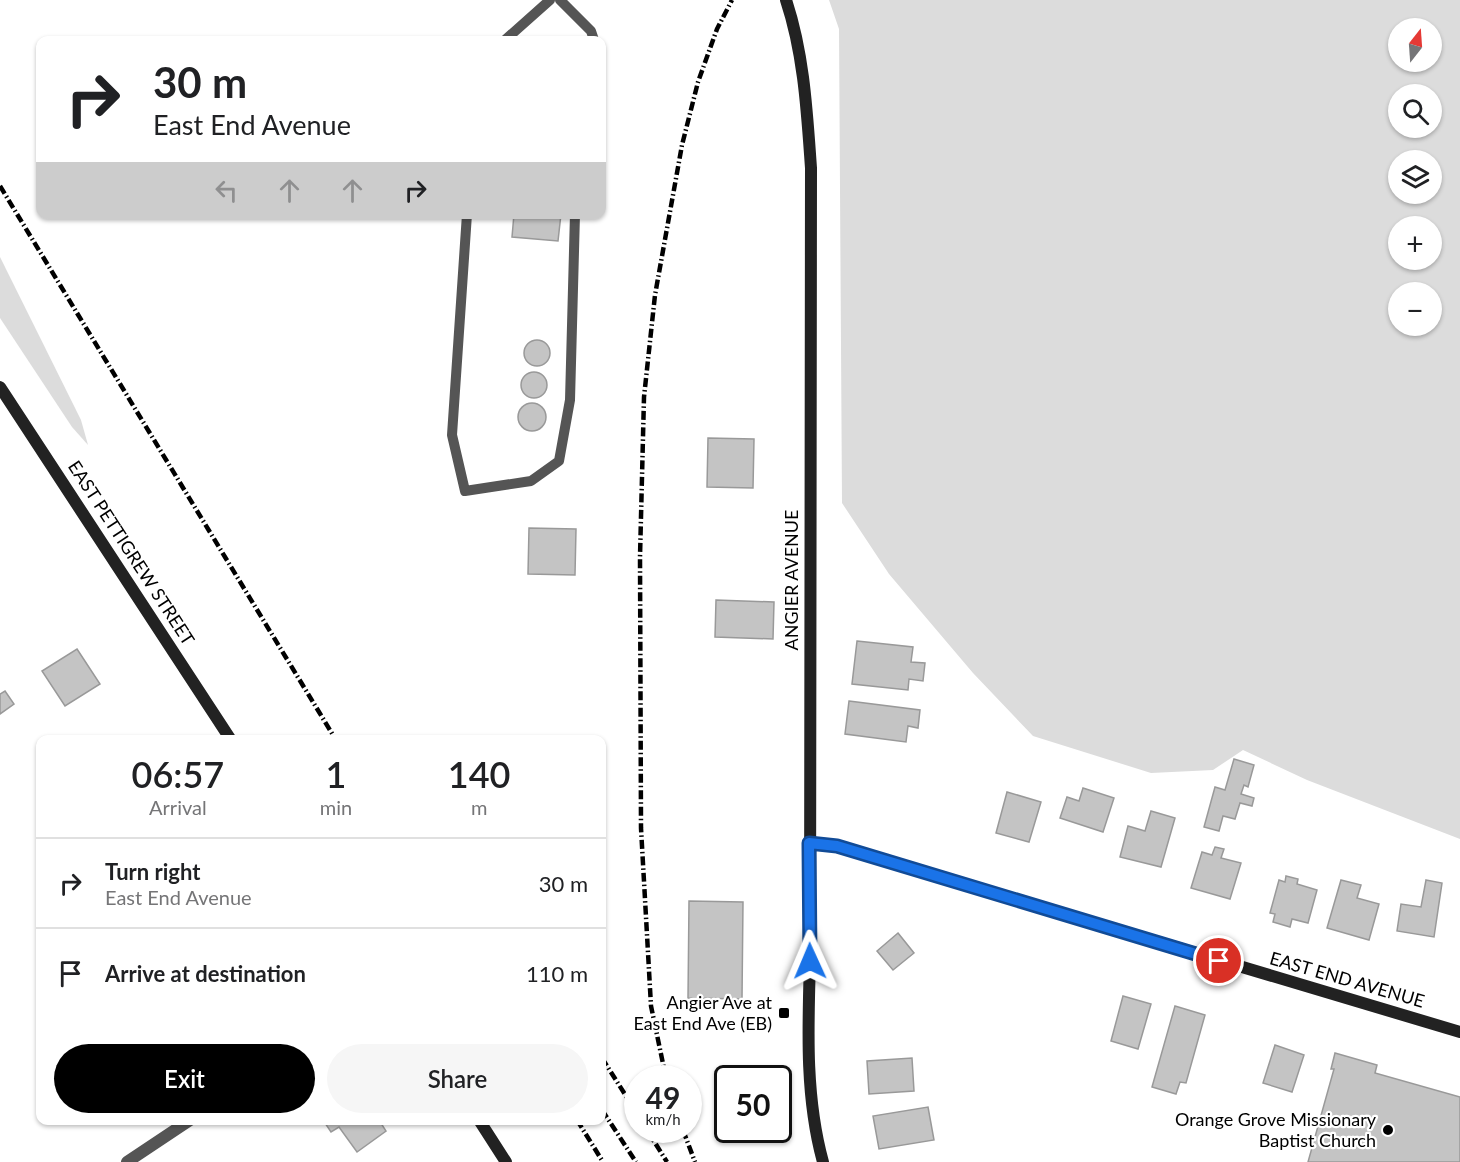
<!DOCTYPE html>
<meta charset="utf-8">
<style>
:root{--surface:#fff;--page:#f6f6f6;--text:#202124;--muted:#757577;--line:#e0e0e0;--accent:#000}
body{margin:0;font-family:Lato,sans-serif;background:var(--page);color:var(--text);height:100vh;display:flex;flex-direction:column;font-size:22px;white-space:nowrap}
*{box-sizing:border-box;margin:0}
p{font-size:20px;color:var(--muted)}
.icon{flex:none;width:33px;height:33px;fill:none;stroke:currentColor;stroke-width:2;stroke-linecap:round;stroke-linejoin:round}
.map{position:relative;flex:1;overflow:hidden}
.drawer{position:absolute;left:36px;top:735px;width:570px;height:390px;display:flex;flex-direction:column;background:var(--surface);border-radius:12px;box-shadow:0 2px 4px #0004}
.drawer>*{flex:none}
.banner{position:absolute;left:36px;top:36px;width:570px;height:183px;border-radius:12px;box-shadow:0 2px 4px #0004;background:#fff;color:var(--text);overflow:hidden}
.needle{width:39px;rotate:17deg}
.controls{position:absolute;left:1388px;top:18px;display:grid;gap:12px}
.controls a{display:grid;place-items:center;width:54px;height:54px;border-radius:50%;background:var(--surface);box-shadow:0 2px 4px #0004;font-size:30px}
.speed{position:absolute;left:624px;top:1065px;display:flex;gap:12px;font-size:30px;font-weight:700;text-align:center}
.speed>*{display:grid;place-content:center;width:78px;height:78px;border-radius:50%;background:var(--surface);box-shadow:0 2px 4px #0004;line-height:1}
.speed small{font-size:15px;font-weight:400}
.speed .limit{border:3px solid #111;border-radius:9px;background:#fff;color:#111}
.pin{position:absolute;display:grid;place-items:center;width:51px;height:51px;color:#fff;margin:-26px;border:3px solid #fff;border-radius:50%;box-shadow:0 2px 6px #0007}
.me{position:absolute;width:66px;margin:-33px;rotate:359deg;stroke-linejoin:round;filter:drop-shadow(0 0 4px #0008)}
.turn{display:flex;align-items:center;gap:21px;height:126px;padding:0 18px;font-size:27px}
.turn .icon{width:78px;height:78px;stroke-width:2.5}
.turn b{display:block;font-size:42px;line-height:51px}
.lanes{display:flex;align-items:center;height:57px;padding:0 18px;background:#0003;justify-content:center;gap:30px;direction:ltr}
.lanes .off{opacity:.35}
.eta{display:flex;justify-content:space-evenly;align-items:center;height:102px;text-align:center}
.eta b{font-size:36px;font-weight:600;line-height:42px}
.cta{display:flex;gap:12px;margin-top:auto;padding:12px 18px}
.cta a{flex:1;height:69px;border-radius:36px;background:var(--accent);color:#fff;font-size:24px;font-weight:600;line-height:69px;text-align:center}
.cta a+a{background:var(--page);color:var(--text)}
ul{padding:0;list-style:none}
li{display:flex;align-items:center;gap:18px;height:90px;padding:0 18px;border-top:2px solid var(--line)}
li div{flex:1}
li b{display:block;font-size:22px}
li em{font-style:normal}
.map>svg:first-child{display:block}
.green{fill:#dcdcdc;fill-rule:evenodd}
.building{fill:#c4c4c4;stroke:#999;stroke-width:1.5}
.lines{fill:none;stroke-linecap:round;stroke-linejoin:round}
.lane{stroke:#555;stroke-width:10}
.street{stroke:#555;stroke-width:12}
.secondary{stroke:#222;stroke-width:12}
.rail{stroke:#000;stroke-width:4.5;stroke-dasharray:9 3 1.5 3;stroke-linecap:butt}
.route-casing{stroke:#114b97;stroke-width:15}
.route{stroke:#1a73e8;stroke-width:10}
.poi-dot{fill:#000;stroke:#fff;stroke-width:2}
.labels{text-anchor:middle;stroke-width:4.5;stroke-linejoin:round;paint-order:stroke}
.street-label{font-size:18px;fill:#000;stroke:#fff}
.poi-label{font-size:18px;fill:#000;stroke:#fff;text-anchor:end}
</style>
<div class="map">
<svg width="1460" height="1162" viewBox="0 0 1460 1162">
<rect width="100%" height="100%" fill="#fff"/>
<!-- green -->
<g class="green">
<path d="M829,0H1460V839L1307,780L1243,750L1213,770L1151,773L1033,736L973,673L889,574L842,503L839,29ZM1398,28H1431V62H1398ZM1398,94H1431V128H1398ZM1398,160H1431V194H1398ZM1398,226H1431V260H1398ZM1398,292H1431V326H1398Z"/>
<polygon points="0,257 81,420 88,445 72,427 0,318"/>
</g>
<!-- building -->
<g class="building">
<polygon points="514,214 561,214 558,241 512,237"/>
<circle cx="537" cy="353" r="13"/>
<circle cx="534" cy="385" r="13"/>
<circle cx="532" cy="417" r="14"/>
<polygon points="708,438 754,439 753,488 707,487"/>
<polygon points="529,528 576,529 575,575 528,574"/>
<polygon points="716,600 774,602 773,639 715,637"/>
<polygon points="857,641 913,647 911,662 925,663 923,681 909,679 908,690 852,684"/>
<polygon points="77,649 100,684 65,706 42,671"/>
<polygon points="5,691 14,704 0,714 0,694"/>
<polygon points="849,701 920,710 918,728 908,726 906,742 845,734"/>
<polygon points="1234,759 1254,765 1248,787 1244,785 1241,794 1254,798 1252,806 1240,803 1235,819 1223,816 1219,831 1204,827 1215,787 1225,790"/>
<polygon points="1083,788 1114,798 1103,832 1060,818 1067,797 1079,801"/>
<polygon points="1007,792 1041,802 1029,842 996,833"/>
<polygon points="1151,811 1175,818 1161,867 1120,857 1128,826 1145,831"/>
<polygon points="1215,847 1224,849 1221,858 1241,863 1230,899 1191,888 1202,852 1212,855"/>
<polygon points="1286,876 1298,879 1297,884 1317,890 1308,923 1292,919 1290,927 1273,922 1275,914 1270,913 1279,880 1285,882"/>
<polygon points="1341,880 1361,885 1357,898 1379,904 1369,940 1327,928"/>
<polygon points="1426,880 1442,883 1434,937 1397,931 1401,904 1421,907"/>
<polygon points="689,901 743,902 742,999 688,998"/>
<polygon points="898,933 914,953 893,970 877,951"/>
<polygon points="1123,996 1151,1004 1138,1049 1111,1041"/>
<polygon points="1175,1006 1205,1015 1186,1083 1180,1082 1176,1094 1152,1087"/>
<polygon points="1275,1045 1304,1055 1292,1092 1263,1083"/>
<polygon points="1335,1053 1377,1065 1375,1073 1460,1097 1460,1162 1308,1162 1334,1069 1331,1069"/>
<polygon points="912,1058 914,1091 869,1094 867,1061"/>
<polygon points="928,1107 934,1140 879,1149 873,1116"/>
<polygon points="323,1120 379,1120 386,1131 357,1152 339,1127 331,1132"/>
</g>
<g class="lines">
<!-- lane -->
<g class="lane">
<polyline points="560,0 591,31 594,40"/>
<polyline points="505,40 550,0"/>
<polyline points="467,214 452,435 465,491 531,481 559,461 570,400 575,214"/>
</g>
<!-- street -->
<polyline class="street" points="127,1162 190,1120"/>
<!-- secondary -->
<g class="secondary">
<path d="M786,0C804,54 807,112 811,168L810,961C808,1027 805,1097 823,1162"/>
<polyline points="0,387 231,740"/>
<polyline points="809,843 837,846 1460,1032"/>
<polyline points="479,1120 506,1162"/>
</g>
<!-- rail -->
<g class="rail">
<polyline points="0,186 336,740"/>
<polyline points="602,1058 638,1115"/>
<polyline points="666,1078 651,1006 641,828 640,557 644,397 655,295 682,145 698,82 717,29 732,0"/>
<polyline points="602,1110 636,1162"/>
<polyline points="577,1120 603,1162"/>
<polyline points="647,1130 667,1162"/>
<polyline points="683,1130 695,1162"/>
</g>
</g>
<g class="lines">
<!-- route casing -->
<g class="route-casing">
<polyline id="route" points="810,961 809,843 837,846 1219,961"/>
</g>
<!-- route -->
<use href="#route" class="route"/>
</g>
<!-- markers -->
<g class="poi-dot">
<rect x="778" y="1007" width="12" height="12" rx="3"/>
<circle cx="1388" cy="1130" r="6"/>
</g>
<g class="labels">
<!-- street labels -->
<g class="street-label">
<text transform="translate(131 553) rotate(57)" y="6">EAST PETTIGREW STREET</text>
<text transform="translate(792 580) rotate(-90)" y="6">ANGIER AVENUE</text>
<text transform="translate(1347 980) rotate(16)" y="6">EAST END AVENUE</text>
</g>
<!-- poi labels -->
<g class="poi-label">
<text x="772" y="1009">Angier Ave at<tspan x="772" dy="21">East End Ave (EB)</tspan></text>
<text x="1376" y="1126">Orange Grove Missionary<tspan x="1376" dy="21">Baptist Church</tspan></text>
</g>
</g>
</svg>
<div class="controls">
<a><svg class="needle" viewBox="-14 -14 28 28"><path d="M0-13l5 13h-10z" fill="#e53935"/><path d="M0 13l5-13h-10z" fill="#757577"/></svg></a>
<a><svg class="icon" aria-label="search" viewBox="0 0 24 24"><circle cx="10" cy="10" r="6"/><path d="M15 15l6 6"/></svg></a>
<a><svg class="icon" aria-label="layers" viewBox="0 0 24 24"><path d="M12 4l9 5-9 5-9-5zM3 14l9 5 9-5"/></svg></a>
<a>+</a>
<a>−</a>
</div>
<div class="speed"><div>49<small>km/h</small></div><div class="limit">50</div></div>
<div class="pin" style="left:1219px;top:961px;background:#d93025"><svg class="icon" aria-label="arrive" viewBox="0 0 24 24"><path d="M6 21V4h12l-3 4 3 4H6"/></svg></div>
<svg class="me" style="left:810px;top:961px" viewBox="-20 -20 40 40"><path d="M0-17L14 15 0 8-14 15z" fill="#1a73e8" stroke="#fff" stroke-width="4"/></svg>
<div class="banner">
<div class="turn"><svg class="icon" aria-label="right" viewBox="0 0 24 24"><path d="M7 20v-9h11M14 6l5 5-5 5"/></svg><div><b>30 m</b>East End Avenue</div></div>
<div class="lanes"><svg class="icon off" aria-label="left" viewBox="0 0 24 24"><path d="M17 20v-9H6M10 6l-5 5 5 5"/></svg><svg class="icon off" aria-label="ahead" viewBox="0 0 24 24"><path d="M12 20V5M6 11l6-6 6 6"/></svg><svg class="icon off" aria-label="ahead" viewBox="0 0 24 24"><path d="M12 20V5M6 11l6-6 6 6"/></svg><svg class="icon" aria-label="right" viewBox="0 0 24 24"><path d="M7 20v-9h11M14 6l5 5-5 5"/></svg></div>
</div>
<section class="drawer">
<div class="eta">
<div><b>06:57</b><p>Arrival</p></div>
<div><b>1</b><p>min</p></div>
<div><b>140</b><p>m</p></div>
</div>
<ul>
<li><svg class="icon" aria-label="right" viewBox="0 0 24 24"><path d="M7 20v-9h11M14 6l5 5-5 5"/></svg><div><b>Turn right</b><p>East End Avenue</p></div><em>30 m</em></li>
<li><svg class="icon" aria-label="arrive" viewBox="0 0 24 24"><path d="M6 21V4h12l-3 4 3 4H6"/></svg><div><b>Arrive at destination</b></div><em>110 m</em></li>
</ul>
<div class="cta"><a>Exit</a><a>Share</a></div>
</section>
</div>
